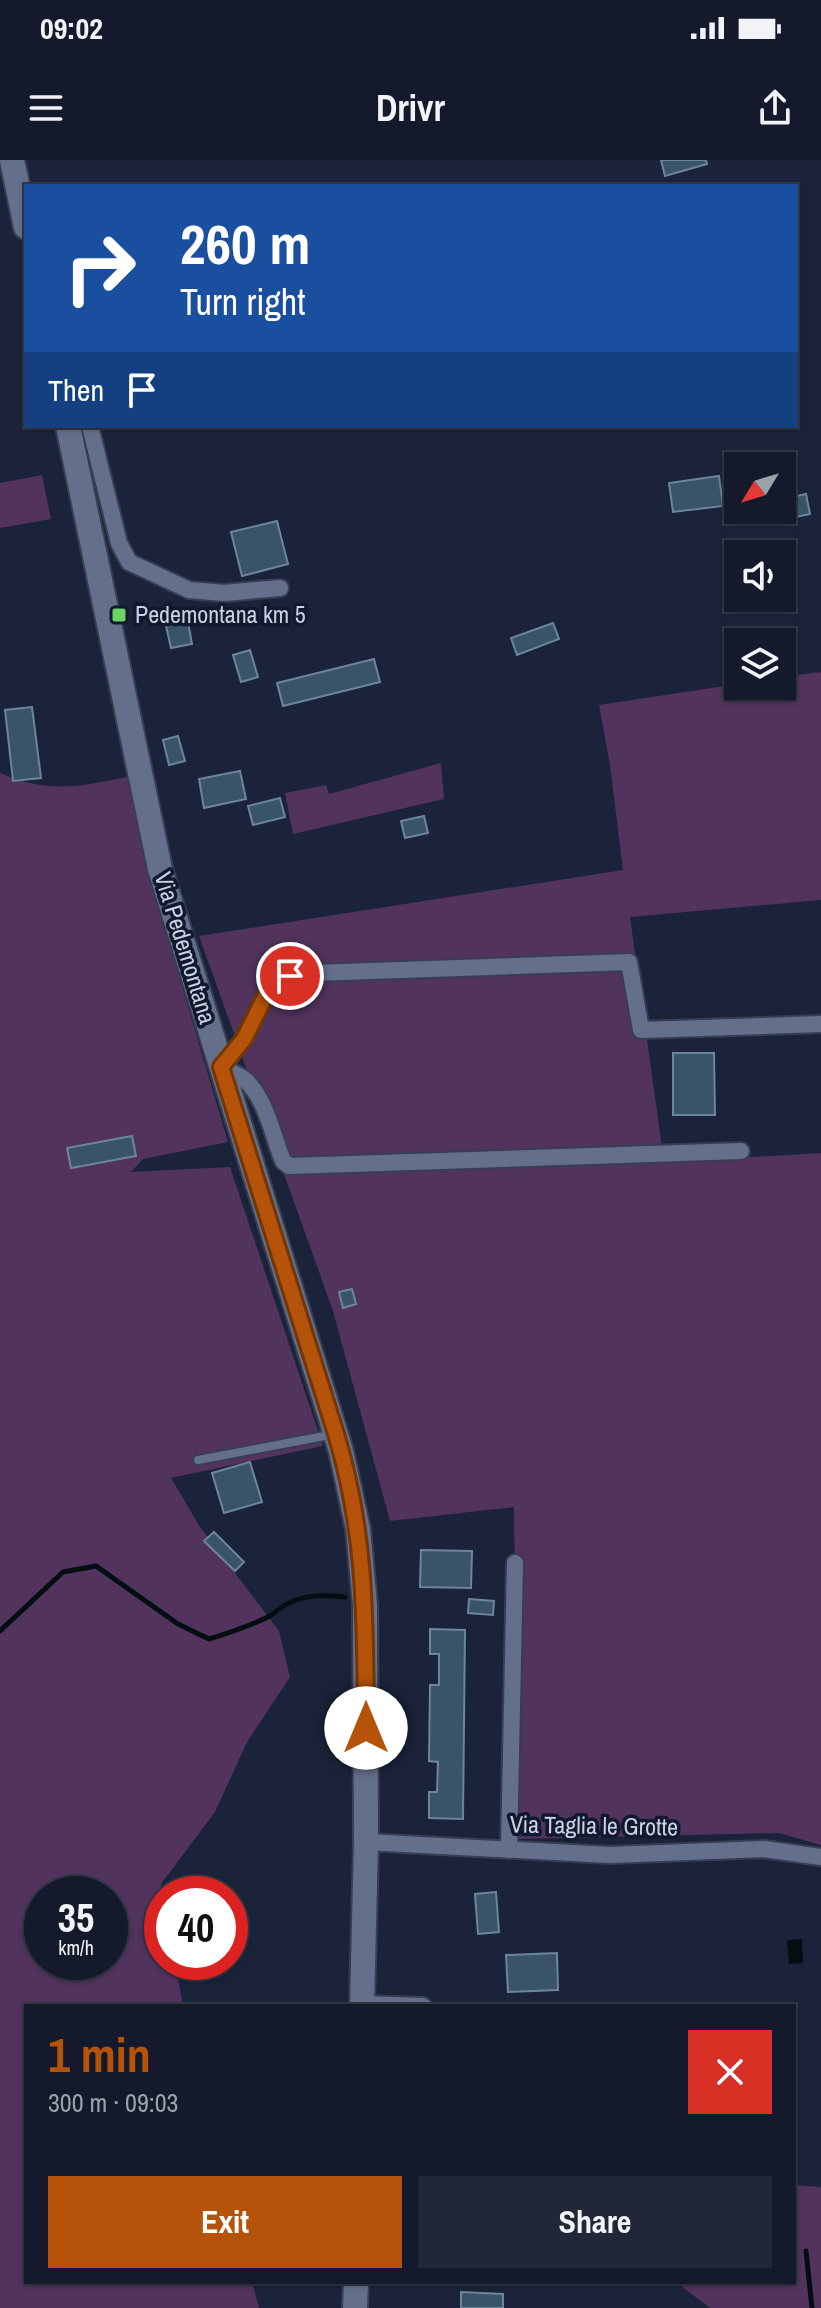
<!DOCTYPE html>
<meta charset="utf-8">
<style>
:root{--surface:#141a2b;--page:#212737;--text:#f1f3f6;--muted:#9da1a9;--line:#333847;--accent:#b45309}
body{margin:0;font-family:"Archivo Narrow",sans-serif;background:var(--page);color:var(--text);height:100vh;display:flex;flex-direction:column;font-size:30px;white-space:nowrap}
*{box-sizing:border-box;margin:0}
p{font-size:26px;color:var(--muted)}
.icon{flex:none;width:44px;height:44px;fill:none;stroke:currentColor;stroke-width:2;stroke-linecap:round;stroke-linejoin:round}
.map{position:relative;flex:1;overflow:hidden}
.details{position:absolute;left:24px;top:1844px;width:772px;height:280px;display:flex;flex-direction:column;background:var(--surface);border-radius:0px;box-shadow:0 2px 6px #0004,0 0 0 2px var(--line)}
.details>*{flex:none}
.guide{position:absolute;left:24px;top:24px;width:774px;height:244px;border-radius:0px;box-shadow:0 2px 6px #0004,0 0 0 2px var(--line);background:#1a4fa0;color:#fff;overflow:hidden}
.needle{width:52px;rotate:232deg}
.controls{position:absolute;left:724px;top:292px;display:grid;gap:16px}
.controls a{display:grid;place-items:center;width:72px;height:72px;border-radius:0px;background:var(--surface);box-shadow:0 2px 6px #0004,0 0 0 2px var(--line);font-size:40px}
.speed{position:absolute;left:24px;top:1716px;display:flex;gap:16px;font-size:40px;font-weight:700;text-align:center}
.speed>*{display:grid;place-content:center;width:104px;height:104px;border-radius:50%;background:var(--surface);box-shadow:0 2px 6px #0004,0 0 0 2px var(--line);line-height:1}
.speed small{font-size:20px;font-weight:400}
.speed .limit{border:12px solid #d22;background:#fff;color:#111}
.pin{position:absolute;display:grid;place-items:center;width:68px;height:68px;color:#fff;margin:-34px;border:4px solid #fff;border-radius:50%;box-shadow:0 2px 8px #0007}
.me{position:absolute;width:88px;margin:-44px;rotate:0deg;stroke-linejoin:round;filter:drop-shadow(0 0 6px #0008)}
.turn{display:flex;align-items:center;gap:28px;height:168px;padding:0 24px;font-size:36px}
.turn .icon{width:104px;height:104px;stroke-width:2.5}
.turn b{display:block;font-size:56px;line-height:68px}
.then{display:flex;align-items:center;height:76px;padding:0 24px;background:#0003;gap:16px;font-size:30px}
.round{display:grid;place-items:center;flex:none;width:84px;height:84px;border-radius:0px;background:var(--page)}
.head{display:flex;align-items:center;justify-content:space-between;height:136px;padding:0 24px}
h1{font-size:48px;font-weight:700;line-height:60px;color:var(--accent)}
.primary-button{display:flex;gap:16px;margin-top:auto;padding:16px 24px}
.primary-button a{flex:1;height:92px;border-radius:0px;background:var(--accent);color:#fff;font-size:32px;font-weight:700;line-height:92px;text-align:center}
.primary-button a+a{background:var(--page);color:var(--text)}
.status{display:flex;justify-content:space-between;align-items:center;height:56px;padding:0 40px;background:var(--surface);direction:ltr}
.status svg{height:22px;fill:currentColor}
header{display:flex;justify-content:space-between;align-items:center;height:104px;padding:0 24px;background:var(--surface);font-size:36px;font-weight:700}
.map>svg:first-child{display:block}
.green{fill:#51335d;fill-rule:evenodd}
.water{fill:#030e11}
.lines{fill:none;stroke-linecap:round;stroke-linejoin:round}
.stream{stroke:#030e11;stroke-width:5}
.building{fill:#3a5467;stroke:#6b869b;stroke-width:2}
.lane-casing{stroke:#383e52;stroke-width:12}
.street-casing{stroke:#383e52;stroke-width:20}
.secondary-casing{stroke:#383e52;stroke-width:28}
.lane{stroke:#64708b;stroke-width:8}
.street{stroke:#64708b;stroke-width:16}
.secondary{stroke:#64708b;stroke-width:24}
.route-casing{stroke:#753606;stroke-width:20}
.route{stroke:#b45309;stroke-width:14}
.poi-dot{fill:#6bd362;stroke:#11192f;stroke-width:3}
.labels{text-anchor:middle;stroke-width:7;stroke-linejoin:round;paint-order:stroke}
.poi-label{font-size:24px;fill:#cbd1e1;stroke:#11192f;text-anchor:start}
.street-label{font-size:24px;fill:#cbd1e1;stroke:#11192f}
</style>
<div class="status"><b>09:02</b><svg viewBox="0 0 49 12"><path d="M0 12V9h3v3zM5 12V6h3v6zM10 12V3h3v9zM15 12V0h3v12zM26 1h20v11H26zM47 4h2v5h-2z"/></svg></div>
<header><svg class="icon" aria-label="menu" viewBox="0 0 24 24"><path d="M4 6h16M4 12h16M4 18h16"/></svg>Drivr<svg class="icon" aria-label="share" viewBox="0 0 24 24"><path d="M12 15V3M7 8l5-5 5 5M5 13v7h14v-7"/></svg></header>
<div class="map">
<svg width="821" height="2148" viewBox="0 0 821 2148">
<rect width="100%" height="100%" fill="#1a2339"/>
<!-- green -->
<g class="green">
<polygon points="42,315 51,359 0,368 0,323"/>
<polygon points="821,512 821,740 630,757 664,1002 821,993 821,1685 779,1673 518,1679 514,1347 390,1361 333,1151 199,776 623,710 610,605 599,545 738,524 782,526 782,517"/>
<polygon points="441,603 444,639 293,674 285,633 326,625 329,634"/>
<path d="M0,613C54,636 86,625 141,614L157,694L146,705L228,982L143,999L131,1012L230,1007L323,1286L171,1318L200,1367L279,1471L290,1517L247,1582L215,1652L161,1724L162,1802H175L183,1846H26V2122H252L259,2148H0ZM42,1734H110V1802H42Z"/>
<polygon points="794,2025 821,2027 821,2148 710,2148 676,2122 794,2122"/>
</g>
<!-- water -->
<polygon class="water" points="802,1779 803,1803 789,1804 787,1780"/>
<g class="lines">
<!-- stream -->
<g class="stream">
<path d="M0,1471L63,1412L96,1406L178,1464L209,1479C229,1473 249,1466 268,1457C276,1453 281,1446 289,1443C307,1434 326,1435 345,1437"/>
<polyline points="806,2091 812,2148"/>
</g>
</g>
<!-- building -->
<g class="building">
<polygon points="661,0 706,0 707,4 665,16"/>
<polygon points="719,316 723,346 673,352 669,323"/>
<polygon points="806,334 810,354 782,360 782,339"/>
<polygon points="277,361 288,404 242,416 231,372"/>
<polygon points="188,462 192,484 171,488 166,466"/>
<polygon points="553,463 559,479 517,495 511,478"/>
<polygon points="250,490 258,517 241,522 233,495"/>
<polygon points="374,499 380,522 283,546 277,523"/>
<polygon points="32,547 41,618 13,621 5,550"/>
<polygon points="178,576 185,601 169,605 163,580"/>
<polygon points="240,611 246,639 204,648 199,619"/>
<polygon points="280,638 285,657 253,665 248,646"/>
<polygon points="424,656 428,673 405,678 401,661"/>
<polygon points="673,893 714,893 715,955 673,955"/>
<polygon points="132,976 136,996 71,1008 67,988"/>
<polygon points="352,1129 356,1144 343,1148 339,1132"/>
<polygon points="250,1302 262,1342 224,1353 212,1313"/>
<polygon points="214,1372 244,1402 235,1411 204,1381"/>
<polygon points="421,1390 472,1391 471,1428 420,1427"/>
<polygon points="469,1439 494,1441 493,1455 468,1453"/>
<polygon points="430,1469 465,1470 463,1659 429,1658 429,1632 437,1632 438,1602 429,1601 430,1525 439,1525 439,1494 430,1494"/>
<polygon points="496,1732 499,1772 478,1774 475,1734"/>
<polygon points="557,1793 558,1830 508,1832 506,1795"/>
<polygon points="461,2132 503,2134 503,2148 461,2148"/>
</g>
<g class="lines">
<!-- lane casing -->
<g class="lane-casing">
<polyline id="lane" points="198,1300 335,1274"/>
</g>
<!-- street casing -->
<g class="street-casing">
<g id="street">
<polyline points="90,266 119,383 129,402 189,430 224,433 280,428"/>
<path d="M741,991L289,1006L283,1001C273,977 266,937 244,919C238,914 229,911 221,907C233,894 243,881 251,866C268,831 270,817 313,813L629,802L641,870L821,864"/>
<polyline points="366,1682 610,1695 764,1689 821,1697"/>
<polyline points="509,1690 515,1403"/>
<polyline points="362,1844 423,1846"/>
</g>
</g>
<!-- secondary casing -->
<g class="secondary-casing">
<g id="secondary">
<polyline points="12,0 26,67"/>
<polyline points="68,266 160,709 341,1291 358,1369 365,1445 366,1682 362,1846"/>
<polyline points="355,2148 356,2122"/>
</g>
</g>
<!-- lane -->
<use href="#lane" class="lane"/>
<!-- street -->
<use href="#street" class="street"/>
<!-- secondary -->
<use href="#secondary" class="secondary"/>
</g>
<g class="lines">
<!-- route casing -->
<g class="route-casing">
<path id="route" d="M290,816L269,829L244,879L221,907L336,1274C367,1377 365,1463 366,1568"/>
</g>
<!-- route -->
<use href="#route" class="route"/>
</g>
<!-- markers -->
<rect class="poi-dot" x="111" y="447" width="16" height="16" rx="4"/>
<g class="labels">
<!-- poi labels -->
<g class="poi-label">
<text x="135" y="463">Pedemontana km 5</text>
</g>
<!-- street labels -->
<g class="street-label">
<text transform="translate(185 788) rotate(73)" y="8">Via Pedemontana</text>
<text transform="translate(594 1666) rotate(1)" y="8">Via Taglia le Grotte</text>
</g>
</g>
</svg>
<div class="controls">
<a><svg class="needle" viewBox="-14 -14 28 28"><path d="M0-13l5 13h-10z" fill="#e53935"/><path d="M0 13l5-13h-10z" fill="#9da1a9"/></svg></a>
<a><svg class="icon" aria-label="sound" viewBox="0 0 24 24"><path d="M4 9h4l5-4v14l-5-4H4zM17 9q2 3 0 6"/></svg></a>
<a><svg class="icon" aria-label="layers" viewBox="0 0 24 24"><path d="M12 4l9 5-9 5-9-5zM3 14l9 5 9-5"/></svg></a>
</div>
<div class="speed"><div>35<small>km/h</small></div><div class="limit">40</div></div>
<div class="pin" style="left:290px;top:816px;background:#d93025"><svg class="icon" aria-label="arrive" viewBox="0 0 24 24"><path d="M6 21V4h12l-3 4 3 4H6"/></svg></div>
<svg class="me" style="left:366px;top:1568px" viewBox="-20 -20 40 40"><circle r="19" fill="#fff"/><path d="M0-13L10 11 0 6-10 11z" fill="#b45309"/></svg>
<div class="guide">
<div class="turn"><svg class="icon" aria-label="right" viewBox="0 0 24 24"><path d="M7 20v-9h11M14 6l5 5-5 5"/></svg><div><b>260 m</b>Turn right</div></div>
<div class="then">Then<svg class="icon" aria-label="arrive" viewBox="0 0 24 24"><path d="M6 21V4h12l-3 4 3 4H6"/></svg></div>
</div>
<section class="details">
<div class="head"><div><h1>1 min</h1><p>300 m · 09:03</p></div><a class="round" style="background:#d93025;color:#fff"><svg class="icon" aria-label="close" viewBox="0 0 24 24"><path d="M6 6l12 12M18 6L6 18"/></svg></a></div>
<div class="primary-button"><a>Exit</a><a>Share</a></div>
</section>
</div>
